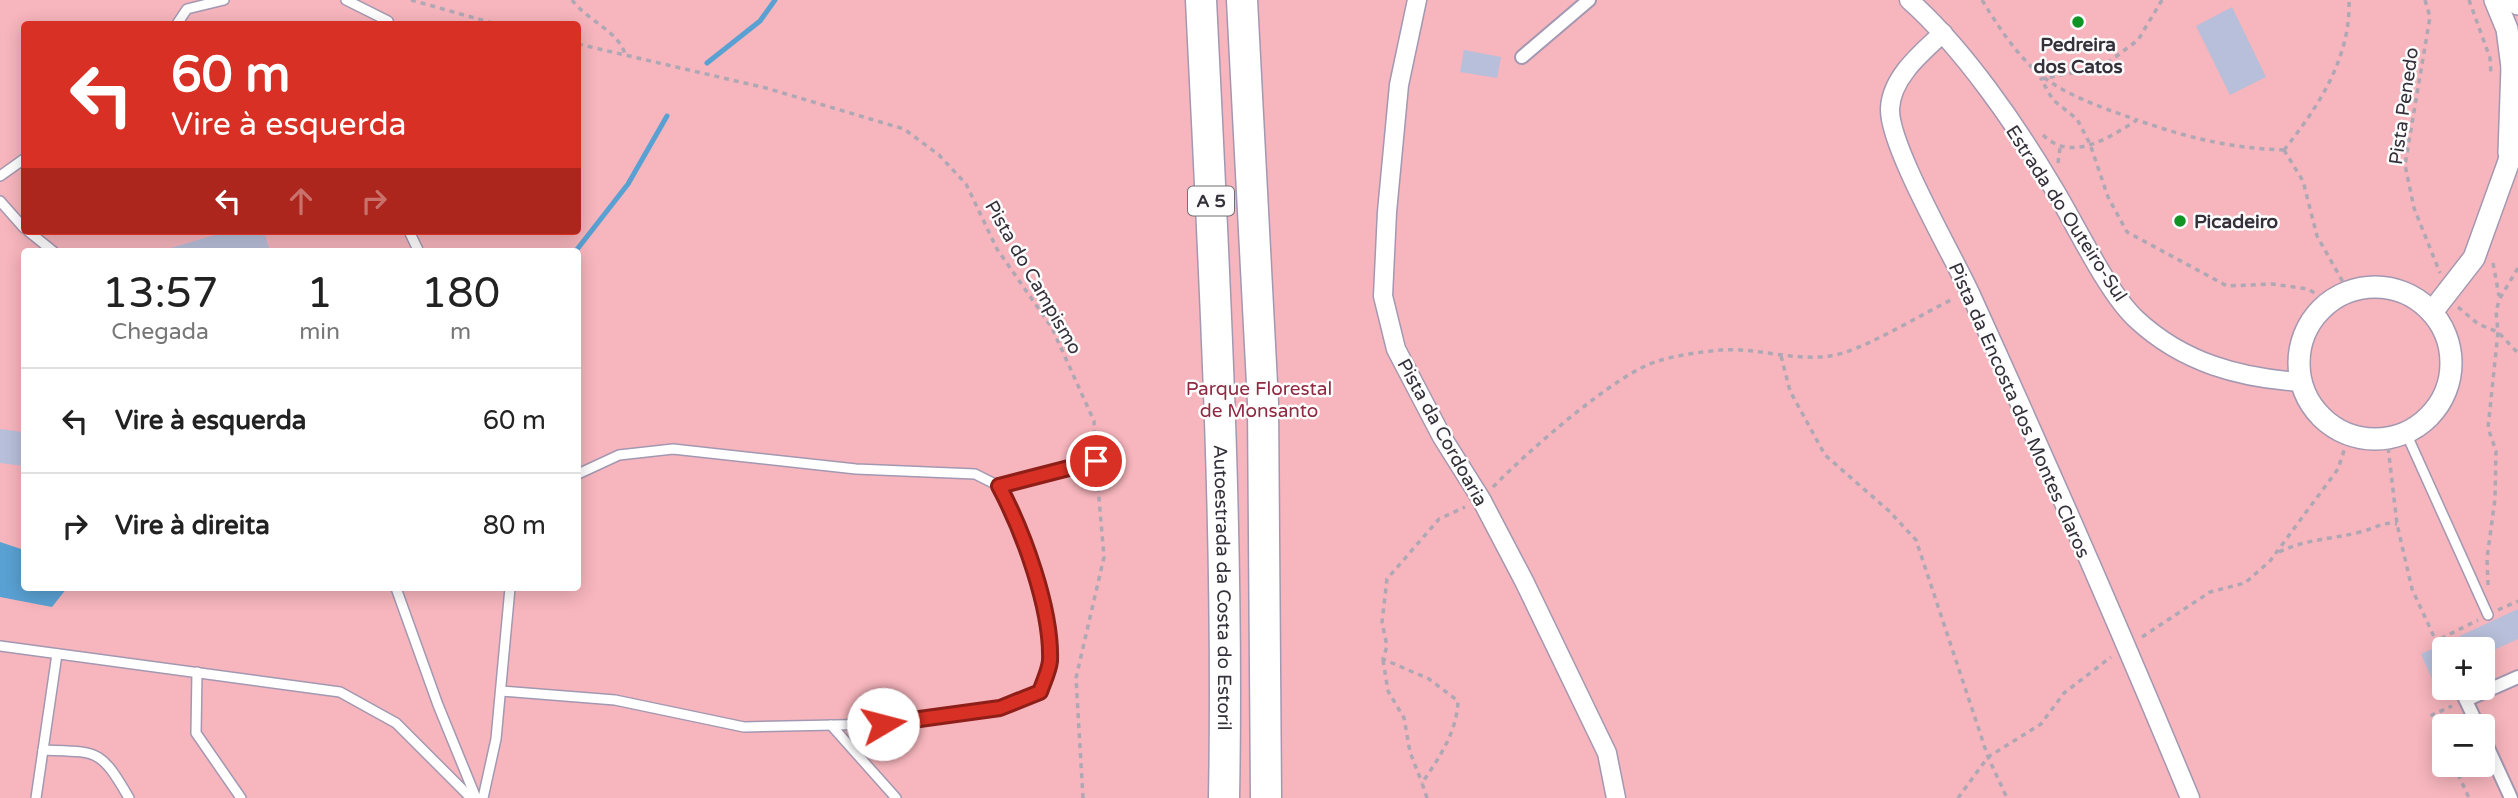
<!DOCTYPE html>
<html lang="pt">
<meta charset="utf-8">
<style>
:root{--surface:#fff;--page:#f2f2f2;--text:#222;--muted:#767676;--line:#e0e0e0}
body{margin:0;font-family:"Varela Round",sans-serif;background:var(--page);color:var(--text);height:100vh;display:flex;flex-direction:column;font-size:26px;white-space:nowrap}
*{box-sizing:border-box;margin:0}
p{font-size:23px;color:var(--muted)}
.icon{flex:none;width:38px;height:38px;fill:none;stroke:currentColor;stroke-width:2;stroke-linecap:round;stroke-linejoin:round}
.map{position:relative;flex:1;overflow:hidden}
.details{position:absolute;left:21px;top:248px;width:560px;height:343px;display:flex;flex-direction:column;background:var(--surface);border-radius:7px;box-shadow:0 4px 18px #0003}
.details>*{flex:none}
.top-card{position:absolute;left:21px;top:21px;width:560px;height:214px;border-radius:7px;box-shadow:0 4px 18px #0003;background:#d93025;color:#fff;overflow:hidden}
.tools{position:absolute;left:2432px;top:637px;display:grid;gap:14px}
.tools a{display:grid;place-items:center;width:63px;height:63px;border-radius:7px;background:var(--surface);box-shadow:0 4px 18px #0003;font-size:35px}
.pin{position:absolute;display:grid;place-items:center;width:60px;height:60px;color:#fff;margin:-30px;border:4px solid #fff;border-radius:50%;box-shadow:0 2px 7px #0007}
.me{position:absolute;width:77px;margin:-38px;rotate:82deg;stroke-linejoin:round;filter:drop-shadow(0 0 5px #0008)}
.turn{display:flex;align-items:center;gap:24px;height:147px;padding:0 35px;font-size:32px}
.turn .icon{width:91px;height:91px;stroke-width:2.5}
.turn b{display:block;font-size:49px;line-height:60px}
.lanes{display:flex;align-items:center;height:66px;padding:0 35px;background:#0003;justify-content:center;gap:35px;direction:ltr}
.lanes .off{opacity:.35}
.eta{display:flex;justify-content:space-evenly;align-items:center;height:119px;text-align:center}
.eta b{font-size:42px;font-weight:600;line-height:49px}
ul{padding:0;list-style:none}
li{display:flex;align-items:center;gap:21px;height:105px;padding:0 35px;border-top:2px solid var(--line)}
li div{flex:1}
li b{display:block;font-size:26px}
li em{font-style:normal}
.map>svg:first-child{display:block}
.green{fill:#f7b5bd;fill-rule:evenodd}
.water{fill:#59a1d3}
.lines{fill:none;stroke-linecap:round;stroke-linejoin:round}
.stream{stroke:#59a1d3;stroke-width:5}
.building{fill:#b8bfda}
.pedestrian-tunnel{stroke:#cdc7d5;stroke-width:12;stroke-dasharray:12 6;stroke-linecap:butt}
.service-casing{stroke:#a398b1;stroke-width:12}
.pedestrian-casing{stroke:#a398b1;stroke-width:16}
.minor-casing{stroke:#a398b1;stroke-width:21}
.tertiary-casing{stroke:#a398b1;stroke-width:24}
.motorway-casing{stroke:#a398b1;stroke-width:33}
.path{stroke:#aea8b5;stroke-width:3.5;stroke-dasharray:5 5;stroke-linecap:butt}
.service{stroke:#fff;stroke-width:9}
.pedestrian{stroke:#fff;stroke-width:12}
.minor{stroke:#fff;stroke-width:18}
.tertiary{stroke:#fff;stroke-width:21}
.motorway{stroke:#fff;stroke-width:30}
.route-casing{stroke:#8d1f18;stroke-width:18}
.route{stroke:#d93025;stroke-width:12}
.poi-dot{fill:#119325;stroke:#fdfdfd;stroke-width:2.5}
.labels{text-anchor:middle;stroke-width:5;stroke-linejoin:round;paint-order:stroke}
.shield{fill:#fdfdfd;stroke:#716e75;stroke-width:2}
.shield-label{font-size:18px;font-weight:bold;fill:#35313b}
.poi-label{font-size:19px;font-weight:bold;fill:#35313b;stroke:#fdfdfd}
.street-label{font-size:19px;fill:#35313b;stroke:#fdfdfd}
.park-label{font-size:19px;fill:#8e2a41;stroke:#fdfdfd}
</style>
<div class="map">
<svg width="2518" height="798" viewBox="0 0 2518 798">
<rect width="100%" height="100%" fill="#f3ecfc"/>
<!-- green -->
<path class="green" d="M0,0H2518V798H0ZM24,24H578V231H24ZM24,252H578V588H24ZM2445,649H2483V688H2445ZM2445,726H2483V765H2445Z"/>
<!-- water -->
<polygon class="water" points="0,542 24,550 24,588 67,588 52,607 0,597"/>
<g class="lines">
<!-- stream -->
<g class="stream">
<polyline points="707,63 760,21 775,0"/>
<polyline points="575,252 628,184 667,116"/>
</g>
</g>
<!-- building -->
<g class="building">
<polygon points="2232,7 2266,77 2230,95 2196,26"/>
<polygon points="1464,50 1501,57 1497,78 1460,72"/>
<polygon points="228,231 264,231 270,252 171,252 171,248"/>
<polygon points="0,429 24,432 24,466 0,463"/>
<polygon points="2518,609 2518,639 2483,655 2483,649 2445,649 2445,673 2432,679 2421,654"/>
</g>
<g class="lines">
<!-- pedestrian-tunnel -->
<polyline class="pedestrian-tunnel" points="2438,645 2445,658"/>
<!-- service casing -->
<g class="service-casing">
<g id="service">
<polyline points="346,0 388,21 389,24"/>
<polyline points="177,24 187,9 224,0"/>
<polyline points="0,176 24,159"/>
<polyline points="0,201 24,228"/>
<polyline points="28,231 54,252"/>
<polyline points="409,231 419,252"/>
<polyline points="2406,433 2488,615"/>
<polyline points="999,486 1096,461"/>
<polyline points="396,588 438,705 476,798"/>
<polyline points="0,646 340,692 396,723 471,798"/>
<polyline points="197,672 196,733 241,798"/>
<polyline points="501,691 615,700 744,727 883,724 1000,708 1040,692 1050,663 1047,624 1032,566 1017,519 999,486 975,474 856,469 673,449 619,455 578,474"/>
<polyline points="831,725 896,798"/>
<path d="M43,750C98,752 100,748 129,798"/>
<polyline points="36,798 57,654"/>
<polyline points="483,798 496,739 510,588"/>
</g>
</g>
<!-- pedestrian casing -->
<g class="pedestrian-casing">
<g id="pedestrian">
<polyline points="1522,57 1589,0"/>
<polyline points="2460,688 2478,726"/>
<polyline points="2466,700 2518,677"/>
<polyline points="2483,737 2511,798"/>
</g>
</g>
<!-- minor casing -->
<g class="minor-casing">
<g id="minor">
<polyline points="1417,0 1399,85 1387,212 1383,296 1396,349 1442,437 1481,499 1524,581 1607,753 1616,798"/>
<path d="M1909,0C1963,48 2017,126 2054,189C2076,225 2107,292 2136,319C2183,363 2240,378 2301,382"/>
<path d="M1943,33C1921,53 1891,78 1890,109C1889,146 1952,254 1970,293C2046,460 2120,629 2190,798"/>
</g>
</g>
<!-- tertiary casing -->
<g class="tertiary-casing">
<g id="tertiary">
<polyline points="2495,0 2507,29 2512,67 2516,78"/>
<polyline points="2514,0 2518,4"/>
<polyline points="2509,153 2512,67"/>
<circle cx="2375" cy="363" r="76"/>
<polyline points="2432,312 2474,258 2518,136"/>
</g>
</g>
<!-- motorway casing -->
<g class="motorway-casing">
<g id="motorway">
<path id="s1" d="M1201,0C1214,266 1229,532 1224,798"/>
<polyline points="1242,0 1263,403 1266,798"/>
</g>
</g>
<!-- path -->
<g class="path">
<polyline points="411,0 496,24"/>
<path d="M572,0C588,21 618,31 625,54"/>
<path d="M1982,0C2030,79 2051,90 2137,120"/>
<polyline points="2162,0 2138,40 2102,67 2041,79 2053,100 2077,119 2090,144 2108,197 2127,232 2227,286 2272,284 2308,289 2329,302"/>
<polyline points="2425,0 2430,17 2405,165 2414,208 2440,273"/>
<polyline points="2469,0 2490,58 2491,75"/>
<polyline points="578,44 766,88 904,129 939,155 966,184 997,249 1052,328 1094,421 1095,450"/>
<path d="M2043,135C2071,163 2109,138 2137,120C2189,138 2229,148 2284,150"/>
<path d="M2284,150C2318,107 2351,58 2349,0"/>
<polyline points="2284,150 2303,181 2317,236 2348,291"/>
<polyline points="2058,163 2060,148"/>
<polyline points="2493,263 2499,296"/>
<polyline points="2458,307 2478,324 2498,332 2518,353"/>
<polyline points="1781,356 1790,391 1825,455 1889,511 1916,540 1988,757 2007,798"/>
<polyline points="2387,438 2397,524 2412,589 2436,641"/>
<path d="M1493,487C1525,454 1616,373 1658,361C1677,355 1701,352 1721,350C1761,347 1802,365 1843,353C1877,342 1920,315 1953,299"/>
<path d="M2279,552C2309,538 2330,540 2360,532C2375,529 2382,521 2397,524"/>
<polyline points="2488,585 2487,558 2495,499 2496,451 2488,428 2498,332 2496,311 2500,298 2518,268"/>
<polyline points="2498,610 2518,601"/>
<polyline points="2142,637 2210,592 2245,583 2270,561 2338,469 2349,435"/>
<polyline points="2438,645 2436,641 2478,620"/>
<polyline points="1383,660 1388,691 1404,718 1410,752 1422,783"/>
<polyline points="2445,744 2432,715 2452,706"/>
<polyline points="2454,765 2469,798"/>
<polyline points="1083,798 1076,678 1104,557 1097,475"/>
<path d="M1427,798L1422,783C1439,758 1457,732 1458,701L1429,679L1383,659L1387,646L1382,622L1387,579L1439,519L1465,507"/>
<polyline points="1958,798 1988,757 2041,724 2064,693 2111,657"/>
</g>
<!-- service -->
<use href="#service" class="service"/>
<!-- pedestrian -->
<use href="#pedestrian" class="pedestrian"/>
<!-- minor -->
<use href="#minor" class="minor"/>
<!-- tertiary -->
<use href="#tertiary" class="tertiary"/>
<!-- motorway -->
<use href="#motorway" class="motorway"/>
</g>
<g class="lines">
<!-- route casing -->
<g class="route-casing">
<path id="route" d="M883,724L1000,708L1040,692C1043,683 1049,671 1050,661C1052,609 1023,531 999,486L1096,461"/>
</g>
<!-- route -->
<use href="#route" class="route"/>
</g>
<!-- markers -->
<g class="poi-dot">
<circle cx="2078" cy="22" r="7"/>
<circle cx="2180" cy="221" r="7"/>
</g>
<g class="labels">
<!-- shield labels -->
<rect class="shield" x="1188" y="186.5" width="46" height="29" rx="5"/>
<g class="shield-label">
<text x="1211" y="207">A 5</text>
</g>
<!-- poi labels -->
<g class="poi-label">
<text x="2078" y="51">Pedreira<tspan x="2078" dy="22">dos Catos</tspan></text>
<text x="2194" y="228" text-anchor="start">Picadeiro</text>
</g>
<!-- street labels -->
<g class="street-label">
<text transform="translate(2403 106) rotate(-82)" y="7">Pista Penedo</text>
<text transform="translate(2067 213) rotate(57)" y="7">Estrada do Outeiro-Sul</text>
<text transform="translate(1034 277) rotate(60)" y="7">Pista do Campismo</text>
<text transform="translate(2020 410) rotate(66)" y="7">Pista da Encosta dos Montes Claros</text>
<text transform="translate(1443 432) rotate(61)" y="7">Pista da Cordoaria</text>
<text dy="7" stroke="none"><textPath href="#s1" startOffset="588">Autoestrada da Costa do Estoril</textPath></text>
</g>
<!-- park labels -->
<g class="park-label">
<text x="1259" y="395">Parque Florestal<tspan x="1259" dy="22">de Monsanto</tspan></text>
</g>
</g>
</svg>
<div class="tools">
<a>+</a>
<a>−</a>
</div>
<div class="pin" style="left:1096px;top:461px;background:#d93025"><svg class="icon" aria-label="arrive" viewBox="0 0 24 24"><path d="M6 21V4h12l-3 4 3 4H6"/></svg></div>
<svg class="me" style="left:883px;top:724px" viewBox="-20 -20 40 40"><circle r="19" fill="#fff"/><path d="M0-13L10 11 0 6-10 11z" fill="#d93025"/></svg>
<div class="top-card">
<div class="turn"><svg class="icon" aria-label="left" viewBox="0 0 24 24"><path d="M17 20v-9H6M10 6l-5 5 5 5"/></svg><div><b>60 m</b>Vire à esquerda</div></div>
<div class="lanes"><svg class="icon" aria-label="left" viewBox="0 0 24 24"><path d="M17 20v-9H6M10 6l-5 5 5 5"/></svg><svg class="icon off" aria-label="ahead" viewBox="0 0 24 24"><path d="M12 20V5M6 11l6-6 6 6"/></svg><svg class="icon off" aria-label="right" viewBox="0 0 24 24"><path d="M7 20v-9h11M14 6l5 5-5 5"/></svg></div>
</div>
<section class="details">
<div class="eta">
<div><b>13:57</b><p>Chegada</p></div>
<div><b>1</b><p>min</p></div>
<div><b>180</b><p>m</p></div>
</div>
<ul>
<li><svg class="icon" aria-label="left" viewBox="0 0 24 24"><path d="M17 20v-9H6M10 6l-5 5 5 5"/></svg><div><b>Vire à esquerda</b></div><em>60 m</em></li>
<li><svg class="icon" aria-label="right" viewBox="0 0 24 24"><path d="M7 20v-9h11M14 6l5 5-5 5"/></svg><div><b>Vire à direita</b></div><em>80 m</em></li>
</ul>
</section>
</div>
